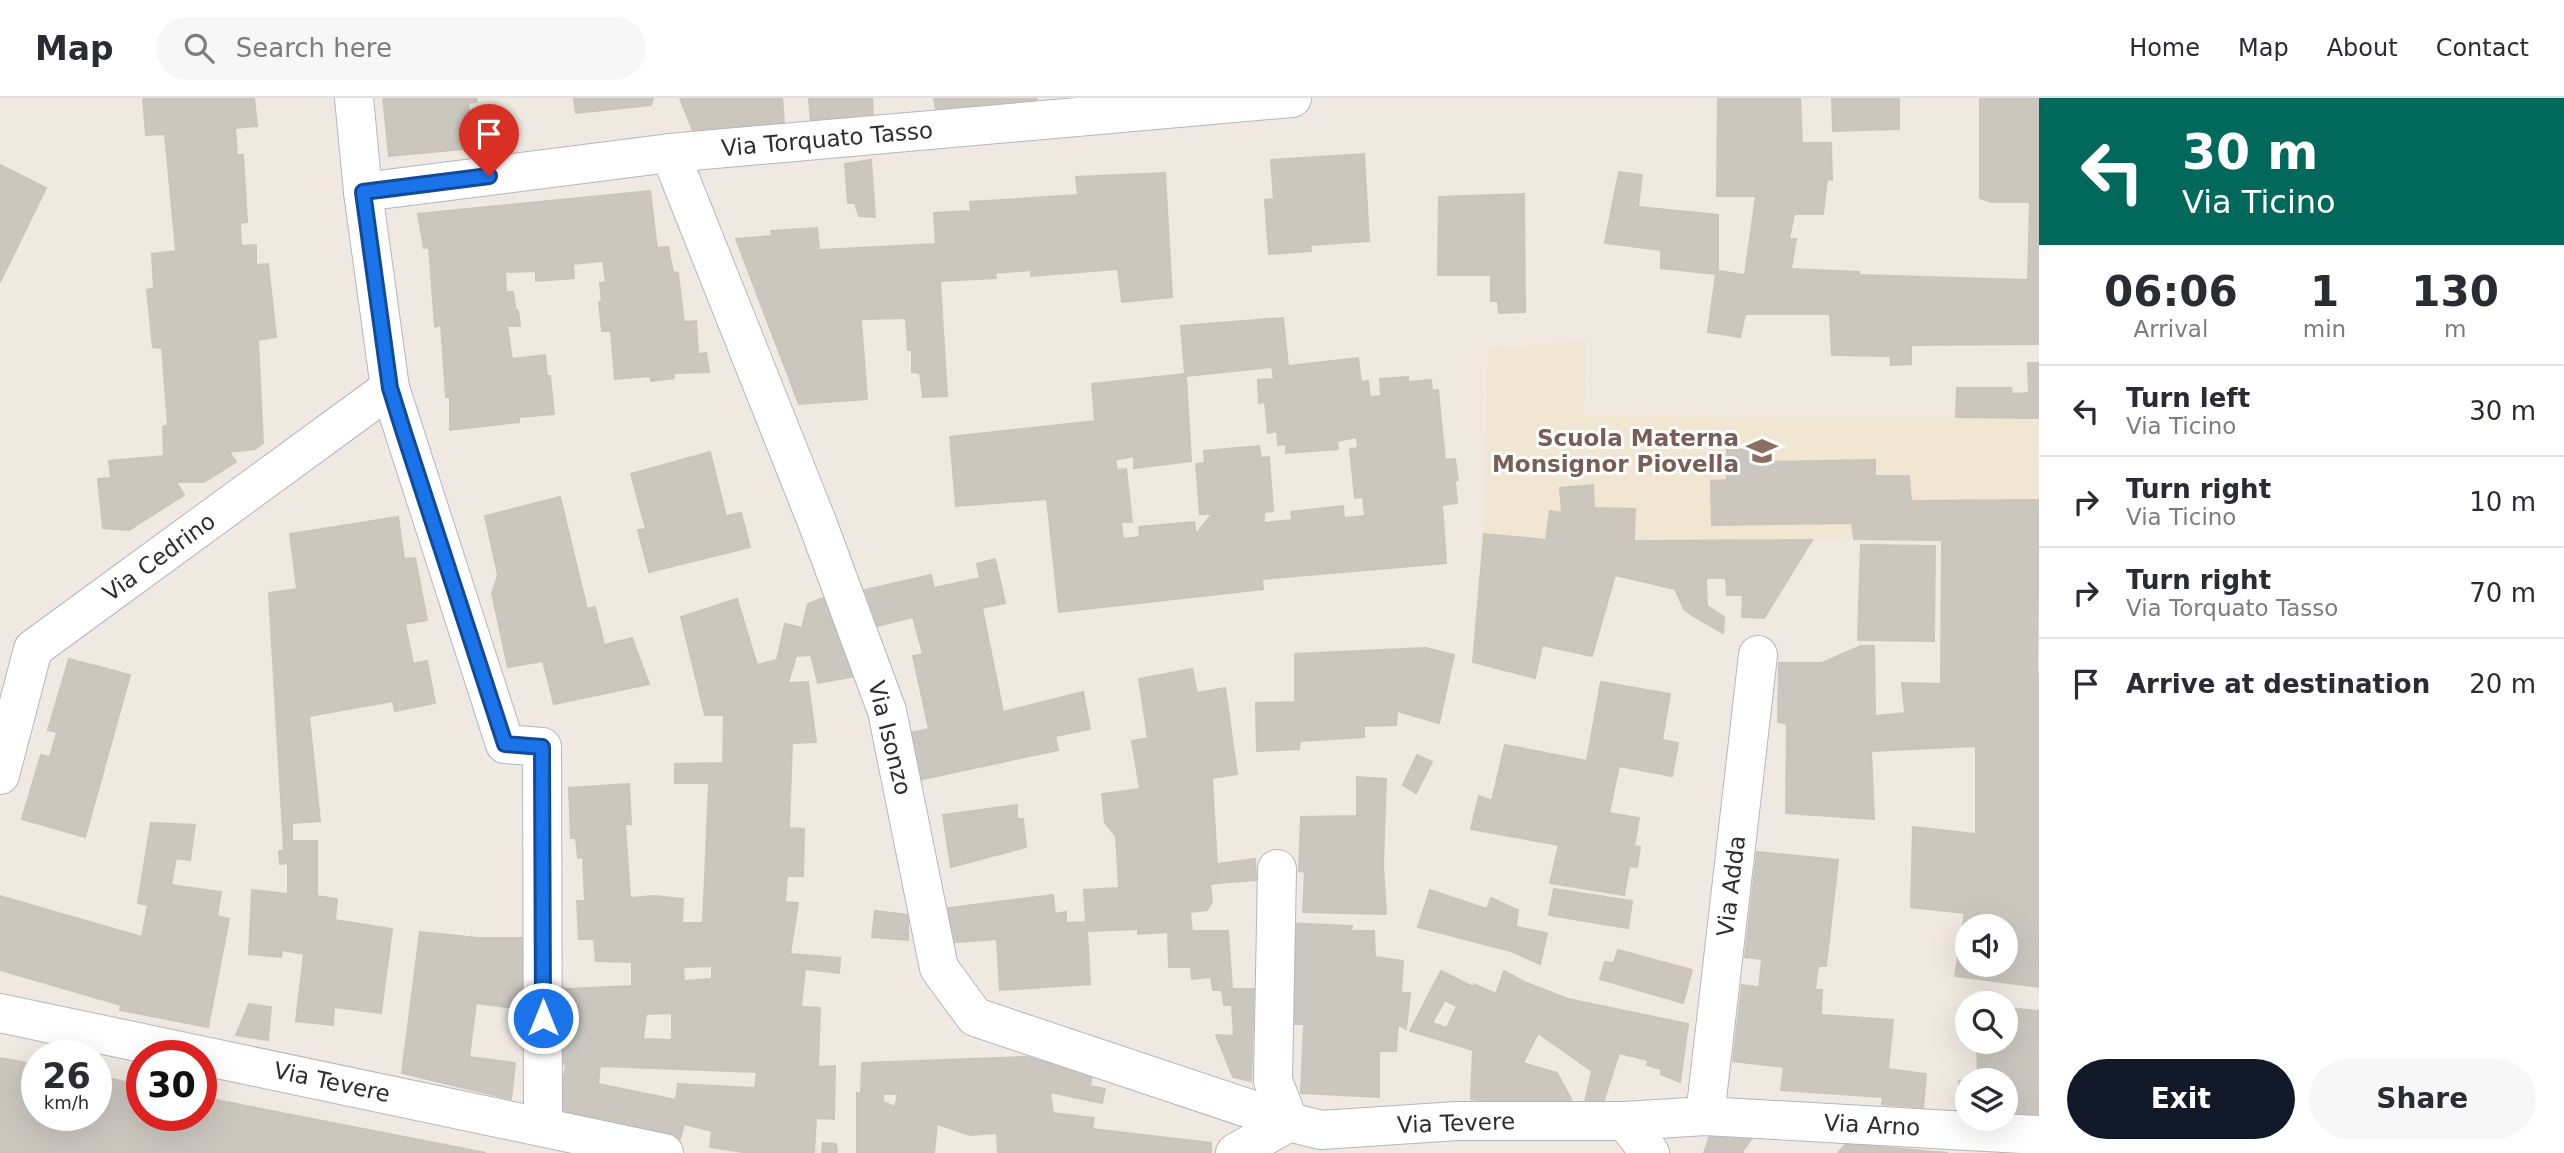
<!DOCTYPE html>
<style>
:root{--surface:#fff;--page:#f7f7f7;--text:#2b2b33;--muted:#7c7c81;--line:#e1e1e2;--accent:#111827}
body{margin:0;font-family:"DejaVu Sans",sans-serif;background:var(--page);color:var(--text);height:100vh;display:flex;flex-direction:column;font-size:26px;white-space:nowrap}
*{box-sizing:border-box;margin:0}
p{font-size:23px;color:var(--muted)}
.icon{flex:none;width:38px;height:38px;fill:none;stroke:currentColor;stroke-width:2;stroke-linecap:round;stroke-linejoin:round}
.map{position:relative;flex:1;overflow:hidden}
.drawer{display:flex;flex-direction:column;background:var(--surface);width:525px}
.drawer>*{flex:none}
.top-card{background:#00695c;color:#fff;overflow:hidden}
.fabs{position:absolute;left:1955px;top:816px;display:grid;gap:14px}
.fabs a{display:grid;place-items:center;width:63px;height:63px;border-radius:50%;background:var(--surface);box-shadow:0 7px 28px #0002;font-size:35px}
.speed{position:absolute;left:21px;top:942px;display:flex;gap:14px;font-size:35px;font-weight:700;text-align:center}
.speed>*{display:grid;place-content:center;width:91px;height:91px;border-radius:50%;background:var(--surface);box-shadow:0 7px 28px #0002;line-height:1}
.speed small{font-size:18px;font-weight:400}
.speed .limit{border:10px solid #d22;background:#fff;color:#111}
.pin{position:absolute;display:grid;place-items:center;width:60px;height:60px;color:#fff;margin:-72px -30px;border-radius:50% 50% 50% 0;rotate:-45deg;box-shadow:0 0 7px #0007}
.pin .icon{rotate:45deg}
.me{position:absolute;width:77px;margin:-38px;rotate:0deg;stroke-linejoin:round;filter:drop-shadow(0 0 5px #0008)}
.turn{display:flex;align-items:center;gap:24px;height:147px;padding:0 28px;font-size:32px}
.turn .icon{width:91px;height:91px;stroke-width:2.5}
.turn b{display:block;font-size:49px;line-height:60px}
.eta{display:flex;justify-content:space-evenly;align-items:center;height:119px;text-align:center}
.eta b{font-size:42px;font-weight:600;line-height:49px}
.button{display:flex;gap:14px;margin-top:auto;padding:14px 28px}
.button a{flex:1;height:80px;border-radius:42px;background:var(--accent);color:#fff;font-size:28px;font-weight:600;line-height:80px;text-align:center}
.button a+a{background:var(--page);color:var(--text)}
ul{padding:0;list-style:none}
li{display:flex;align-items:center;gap:21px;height:91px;padding:0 28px;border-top:2px solid var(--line)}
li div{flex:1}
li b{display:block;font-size:26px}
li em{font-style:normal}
header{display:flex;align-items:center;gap:42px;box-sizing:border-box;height:98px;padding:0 35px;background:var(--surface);border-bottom:2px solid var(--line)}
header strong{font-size:33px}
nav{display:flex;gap:38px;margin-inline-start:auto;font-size:24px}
.search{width:490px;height:63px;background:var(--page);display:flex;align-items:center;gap:18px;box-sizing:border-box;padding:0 24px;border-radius:38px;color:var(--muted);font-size:26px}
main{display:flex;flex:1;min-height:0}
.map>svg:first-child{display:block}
.education{fill:#f0e6d1}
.building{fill:#cbc7bf;stroke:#cbc5ba;stroke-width:2;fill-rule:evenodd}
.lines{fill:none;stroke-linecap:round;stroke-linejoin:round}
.minor-casing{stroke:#b4b7c1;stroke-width:40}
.minor{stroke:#fff;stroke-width:38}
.route-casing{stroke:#114b97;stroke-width:18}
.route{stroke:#1a73e8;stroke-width:12}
.labels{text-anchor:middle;stroke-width:6;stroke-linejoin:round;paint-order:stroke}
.street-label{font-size:23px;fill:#2e2e2e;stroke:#fff}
.education-label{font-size:23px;font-weight:bold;fill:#785e54;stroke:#fff;text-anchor:end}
</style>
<header>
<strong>Map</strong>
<div class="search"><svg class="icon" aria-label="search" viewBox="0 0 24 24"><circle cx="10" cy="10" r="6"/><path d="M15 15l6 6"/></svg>Search here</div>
<nav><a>Home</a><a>Map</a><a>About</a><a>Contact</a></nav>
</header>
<main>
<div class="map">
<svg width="2039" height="1055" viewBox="0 0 2039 1055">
<rect width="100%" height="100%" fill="#efe9e1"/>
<!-- education -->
<polygon class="education" points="1586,243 1584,318 2039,320 2039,437 1634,443 1635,411 1594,410 1593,387 1561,390 1562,415 1550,413 1546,442 1484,436 1488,251"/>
<!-- building -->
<g class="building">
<polygon points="143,0 254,0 257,28 235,30 237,57 243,57 247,124 240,125 241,148 256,147 256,167 268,166 276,239 258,242 263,345 255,351 229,354 236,364 204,384 176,384 184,397 129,432 103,430 98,381 111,380 109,363 164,358 163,329 168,327 162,250 153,249 147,192 154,190 152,156 176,153 165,36 146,37"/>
<polygon points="383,0 476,0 477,4 468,5 474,50 389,58"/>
<polygon points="574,0 653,0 651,7 576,15"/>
<polygon points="680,0 782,0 784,25 693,33"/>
<polygon points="809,0 872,0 873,18 811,24"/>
<polygon points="934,0 1037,0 1037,2 936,11"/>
<polygon points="1718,0 1800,0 1802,45 1831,45 1832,82 1827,81 1823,116 1794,116 1789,141 1796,141 1791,171 1859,174 1859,177 2028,182 2030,104 1992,104 1980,100 1980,0 2039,0 2039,246 1911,247 1911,266 1891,267 1890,258 1832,257 1830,216 1745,216 1740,239 1708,234 1716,176 1661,170 1661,152 1605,145 1619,74 1642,77 1638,109 1718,117 1718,173 1745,177 1756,98 1717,98"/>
<polygon points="1832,0 1899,0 1899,31 1833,33"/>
<polygon points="1364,56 1369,143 1310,147 1311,153 1269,156 1265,102 1274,101 1271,62"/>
<polygon points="871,62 875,119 859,118 855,105 848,105 845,66"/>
<polygon points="0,67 46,90 0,184"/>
<polygon points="1165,75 1172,199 1122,204 1118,171 1031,178 1031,172 995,175 996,180 940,183 947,298 923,299 920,275 912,274 912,252 908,252 906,220 861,221 867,301 799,306 736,141 772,138 771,133 817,130 819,152 936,146 934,115 971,113 970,104 1078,97 1076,79"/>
<polygon points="650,93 657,150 668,149 673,174 678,175 684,224 696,223 698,256 706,255 709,274 674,275 674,280 651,283 650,278 615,281 611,233 602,233 599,204 602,204 600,185 606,184 603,163 573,166 574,180 536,183 536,173 505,174 506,194 513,194 516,214 518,213 520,228 507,228 512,261 545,257 547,278 550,278 554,316 519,319 519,324 450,332 450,299 446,299 441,227 435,229 429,149 424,150 418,116"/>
<polygon points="1524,96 1525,214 1499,215 1498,203 1491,203 1491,177 1438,177 1439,99"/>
<path d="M1283,220L1288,268L1358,260L1361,284L1368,283L1370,299L1381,298L1380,281L1408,279V284L1431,282L1432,293L1438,292L1445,362L1455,361L1458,382L1455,383L1457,405L1442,407L1446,465L1262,481L1263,491L1059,514L1047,401L956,408L950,339L1095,323L1092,286L1185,276L1181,228ZM1272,269L1274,281L1258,282L1259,305L1265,304L1268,335L1277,333L1278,347L1286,346V355L1338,351L1337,343L1357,339L1358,350L1350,351L1355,400L1363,399L1365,418L1344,420L1343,408L1291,414L1292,422L1264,425V414L1273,413L1269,359L1261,360L1259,348L1204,353L1205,365L1196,366L1200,416H1212L1196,436L1194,424L1139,429L1140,439L1123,441L1121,424H1132L1126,371L1117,372L1115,362L1134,358V370L1191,363L1186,278Z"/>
<polygon points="2028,265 2039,265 2039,320 1956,319 1957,290 2011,290 2012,296 2029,295"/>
<path d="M1727,349H1761V364L1875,362V378H1909L1911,403L2039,402L2037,576H2039V889L1955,878L1965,815L1911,809L1913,729L1976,736V648L1871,653L1874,721L1786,715L1787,626L1778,624L1779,565H1822L1861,548H1874L1875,618L1905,615L1902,585L1941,586L1942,442L1854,441L1852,425L1712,427L1711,383L1727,382ZM1967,828H2006V866H1967Z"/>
<polygon points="710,354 726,418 741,415 750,449 649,474 638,432 646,431 631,376"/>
<polygon points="1593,387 1594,410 1635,411 1634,443 1812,442 1764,520 1742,519 1743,497 1727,497 1726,480 1706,480 1707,508 1724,519 1723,535 1690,516 1684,511 1675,491 1615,477 1592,558 1542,547 1535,580 1473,564 1484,436 1546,442 1550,413 1562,415 1560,390"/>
<polygon points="560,399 587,511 595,509 604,547 632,540 649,586 554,606 543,563 508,569 492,495 498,477 485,418"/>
<polygon points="398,419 404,461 415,460 427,522 405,526 413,566 427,563 435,605 395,613 393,603 309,618 320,723 292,725 292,743 317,743 317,798 337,801 335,822 392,831 381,915 334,909 333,927 296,923 304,856 282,852 281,859 249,856 252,792 288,796 288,765 280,766 279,753 284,752 269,495 297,491 290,436"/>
<polygon points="1861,447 1935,448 1934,543 1858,542"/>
<polygon points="995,461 1005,505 982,510 1003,614 1083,594 1090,631 1055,638 1058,652 918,682 909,635 929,631 913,558 923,556 913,519 873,529 861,493 931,477 934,490 980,480 977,466"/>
<path d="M823,500L841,532L856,578L818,585L811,557L796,558L788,585L808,584L816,644L792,645L789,730L804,731L803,778H787L785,804L798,805L790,856L840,860L839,875L805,871L801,909L820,910L818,969L835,968L834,1021L816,1020L814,1055H749L710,1049L712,1033L684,1026L680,1041L559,1012L566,966L546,964L556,889L567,891L632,888V864L596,863L594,841H579L577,803H585L583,759L578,760L576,740H571L569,690L629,686L631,726H625L630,800L654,798L683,801L682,825H703L709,685H675V666L723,665L724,617H705L681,519L737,501L757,567L777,562L785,526L802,530L808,506ZM712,868V881L684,883L683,869ZM672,915V942L643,941L646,916ZM600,968L757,974L755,990L678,986L676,1002L598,986Z"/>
<polygon points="1426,550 1454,557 1439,625 1397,613 1396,627 1364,628 1364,639 1300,643 1299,651 1257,653 1256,605 1295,604 1295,556"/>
<polygon points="69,561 130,577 85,739 22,721 41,657 50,659 57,634 48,632"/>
<polygon points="1192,571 1197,595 1225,590 1237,676 1212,680 1218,785 1210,786 1212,804 1207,812 1190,814 1192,833 1228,833 1232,891 1254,891 1251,983 1233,979 1216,937 1234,938 1232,907 1224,907 1222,892 1213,892 1211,879 1192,881 1191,869 1169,869 1168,834 1138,836 1138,831 1087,833 1090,886 1000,892 997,841 945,845 941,811 1053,797 1055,816 1066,814 1066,825 1086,824 1084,792 1119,790 1116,738 1105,725 1102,696 1140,691 1132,643 1148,640 1139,581"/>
<polygon points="1601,584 1670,596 1662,642 1678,645 1672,678 1619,668 1609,715 1639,720 1634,748 1640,749 1637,769 1629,768 1624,797 1550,785 1559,747 1471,731 1479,698 1492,703 1505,647 1587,663"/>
<polygon points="1417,657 1432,664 1416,695 1403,687"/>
<polygon points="1357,679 1386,681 1383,767 1386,816 1303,814 1305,774 1299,773 1301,719 1357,718"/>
<polygon points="1017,707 1017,721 1023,721 1026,749 951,769 943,717"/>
<polygon points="151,725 195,727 190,762 176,760 171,787 221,794 217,818 229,821 208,929 120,912 121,907 0,872 0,798 142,839 148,807 138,805"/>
<polygon points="1757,754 1838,762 1826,868 1818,868 1815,892 1822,892 1821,917 1893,922 1888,971 1926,976 1923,1010 1882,1006 1883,999 1781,992 1784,969 1733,963 1742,887 1759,889 1762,861 1745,859"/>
<polygon points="1255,761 1256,782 1218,785 1217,766"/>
<polygon points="1554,791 1632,803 1628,830 1549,817"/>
<polygon points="1430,792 1487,811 1491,800 1518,812 1516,829 1547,835 1540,866 1511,853 1418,829"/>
<polygon points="875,813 908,817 908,842 872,839"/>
<polygon points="1284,825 1352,828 1351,833 1374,833 1375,859 1403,863 1401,895 1410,895 1406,931 1398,926 1396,953 1379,953 1379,999 1301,995 1304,926 1281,926"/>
<polygon points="420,834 478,840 528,840 521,911 476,905 469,959 515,965 511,1001 402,975"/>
<polygon points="1618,852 1692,872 1683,905 1600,881 1605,864 1614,865"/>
<path d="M1441,873L1473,889L1474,886L1496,896L1504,873L1524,884L1568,901L1688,926L1680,984L1661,976V971L1647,967L1648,962L1619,955L1603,1005L1585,1004L1592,973L1538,935L1523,965L1557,975L1571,1001L1570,1006L1499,1004L1471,1001L1473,952L1410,933ZM1445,902L1457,908L1447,930L1432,925Z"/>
<polygon points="249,906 271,909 268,942 236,937"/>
<polygon points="2006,910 2039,913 2039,1020 2006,1020 2006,982 1978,982 1977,943 2006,943"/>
<path d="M1026,959L1092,976L1090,988L1105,991L1102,1005L1050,994L1053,1015L1094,1020L1092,1031L1211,1045V1055H998L997,1035L970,1037L937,1026L934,1055H857V995L861,996L862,965ZM883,996H898L895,1009L883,1004Z"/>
<polygon points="0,960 37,967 37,1017 96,1017 96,978 142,987 142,1017 201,1017 201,999 486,1055 0,1055"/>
<polygon points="1959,983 1967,983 1967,1016 1959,1015"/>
<polygon points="1710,1037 1752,1040 1742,1054 1744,1055 1704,1055"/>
<polygon points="823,1045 836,1046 837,1055 822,1055"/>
<polygon points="1846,1046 1948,1055 1838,1055"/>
</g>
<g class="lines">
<!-- minor casing -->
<g class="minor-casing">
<g id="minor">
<polyline points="354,0 363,94 390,290 505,646 542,649 543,1028"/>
<polyline points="670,55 817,424 887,613 939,870 975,919 1289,1024"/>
<polyline points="363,94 670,55 1292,0"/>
<polyline points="0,677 33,551 390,290"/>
<polyline points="1277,771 1273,983 1289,1024"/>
<polyline points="0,915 664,1055"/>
<polyline points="1705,1018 1758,557"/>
<polyline points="1625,1023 1650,1055"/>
<polyline points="1235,1055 1289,1024 1321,1032 1457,1023 1625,1023 1705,1018 2039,1037"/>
</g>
</g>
<!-- minor -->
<use href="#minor" class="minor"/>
</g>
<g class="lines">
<!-- route casing -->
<g class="route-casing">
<polyline id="route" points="489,78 363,94 390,290 404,335 505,646 542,649 543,920"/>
</g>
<!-- route -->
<use href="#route" class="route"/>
</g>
<!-- icons -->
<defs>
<g id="school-bare" transform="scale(2.415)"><path d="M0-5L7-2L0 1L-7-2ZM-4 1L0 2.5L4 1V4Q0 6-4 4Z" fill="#8d6e63" stroke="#fff" stroke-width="2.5" paint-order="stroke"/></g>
</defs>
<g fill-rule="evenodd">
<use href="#school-bare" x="1762" y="353"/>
</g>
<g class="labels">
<!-- street labels -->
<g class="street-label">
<text transform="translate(827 41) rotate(-5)" y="8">Via Torquato Tasso</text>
<text transform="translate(159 459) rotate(-36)" y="8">Via Cedrino</text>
<text transform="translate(890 640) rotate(76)" y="8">Via Isonzo</text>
<text transform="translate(1731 788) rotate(-83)" y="8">Via Adda</text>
<text transform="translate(332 984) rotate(12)" y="8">Via Tevere</text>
<text transform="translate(1456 1025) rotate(-2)" y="8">Via Tevere</text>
<text transform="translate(1872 1027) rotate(3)" y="8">Via Arno</text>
</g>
<!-- education labels -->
<g class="education-label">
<text x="1739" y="348">Scuola Materna<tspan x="1739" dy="26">Monsignor Piovella</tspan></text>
</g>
</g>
</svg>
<div class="fabs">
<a><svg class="icon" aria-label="sound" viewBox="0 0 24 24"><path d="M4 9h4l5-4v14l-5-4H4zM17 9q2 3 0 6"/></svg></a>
<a><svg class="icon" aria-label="search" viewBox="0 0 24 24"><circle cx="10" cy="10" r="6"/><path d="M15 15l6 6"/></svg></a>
<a><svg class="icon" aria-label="layers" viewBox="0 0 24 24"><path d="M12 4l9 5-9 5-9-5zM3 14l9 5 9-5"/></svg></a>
</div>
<div class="speed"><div>26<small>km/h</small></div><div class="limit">30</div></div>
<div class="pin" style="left:489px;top:78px;background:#d93025"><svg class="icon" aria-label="arrive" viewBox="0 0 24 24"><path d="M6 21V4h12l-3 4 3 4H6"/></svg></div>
<svg class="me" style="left:543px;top:920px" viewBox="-20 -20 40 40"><circle r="17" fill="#1a73e8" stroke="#fff" stroke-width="3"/><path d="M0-11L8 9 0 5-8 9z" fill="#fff"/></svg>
</div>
<section class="drawer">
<div class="top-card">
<div class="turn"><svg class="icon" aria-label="left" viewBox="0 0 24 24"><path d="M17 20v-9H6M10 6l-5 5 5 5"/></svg><div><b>30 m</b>Via Ticino</div></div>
</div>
<div class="eta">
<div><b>06:06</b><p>Arrival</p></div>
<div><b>1</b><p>min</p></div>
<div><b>130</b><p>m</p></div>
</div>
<ul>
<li><svg class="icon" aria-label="left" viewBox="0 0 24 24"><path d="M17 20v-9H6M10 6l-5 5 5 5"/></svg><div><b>Turn left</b><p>Via Ticino</p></div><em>30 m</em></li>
<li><svg class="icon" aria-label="right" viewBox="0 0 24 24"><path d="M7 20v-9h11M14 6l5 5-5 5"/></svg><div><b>Turn right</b><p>Via Ticino</p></div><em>10 m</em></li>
<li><svg class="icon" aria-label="right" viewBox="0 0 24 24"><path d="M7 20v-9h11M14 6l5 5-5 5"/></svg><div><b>Turn right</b><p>Via Torquato Tasso</p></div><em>70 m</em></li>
<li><svg class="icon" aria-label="arrive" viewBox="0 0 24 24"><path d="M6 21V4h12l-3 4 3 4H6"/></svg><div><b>Arrive at destination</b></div><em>20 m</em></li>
</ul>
<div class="button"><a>Exit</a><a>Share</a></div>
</section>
</main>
